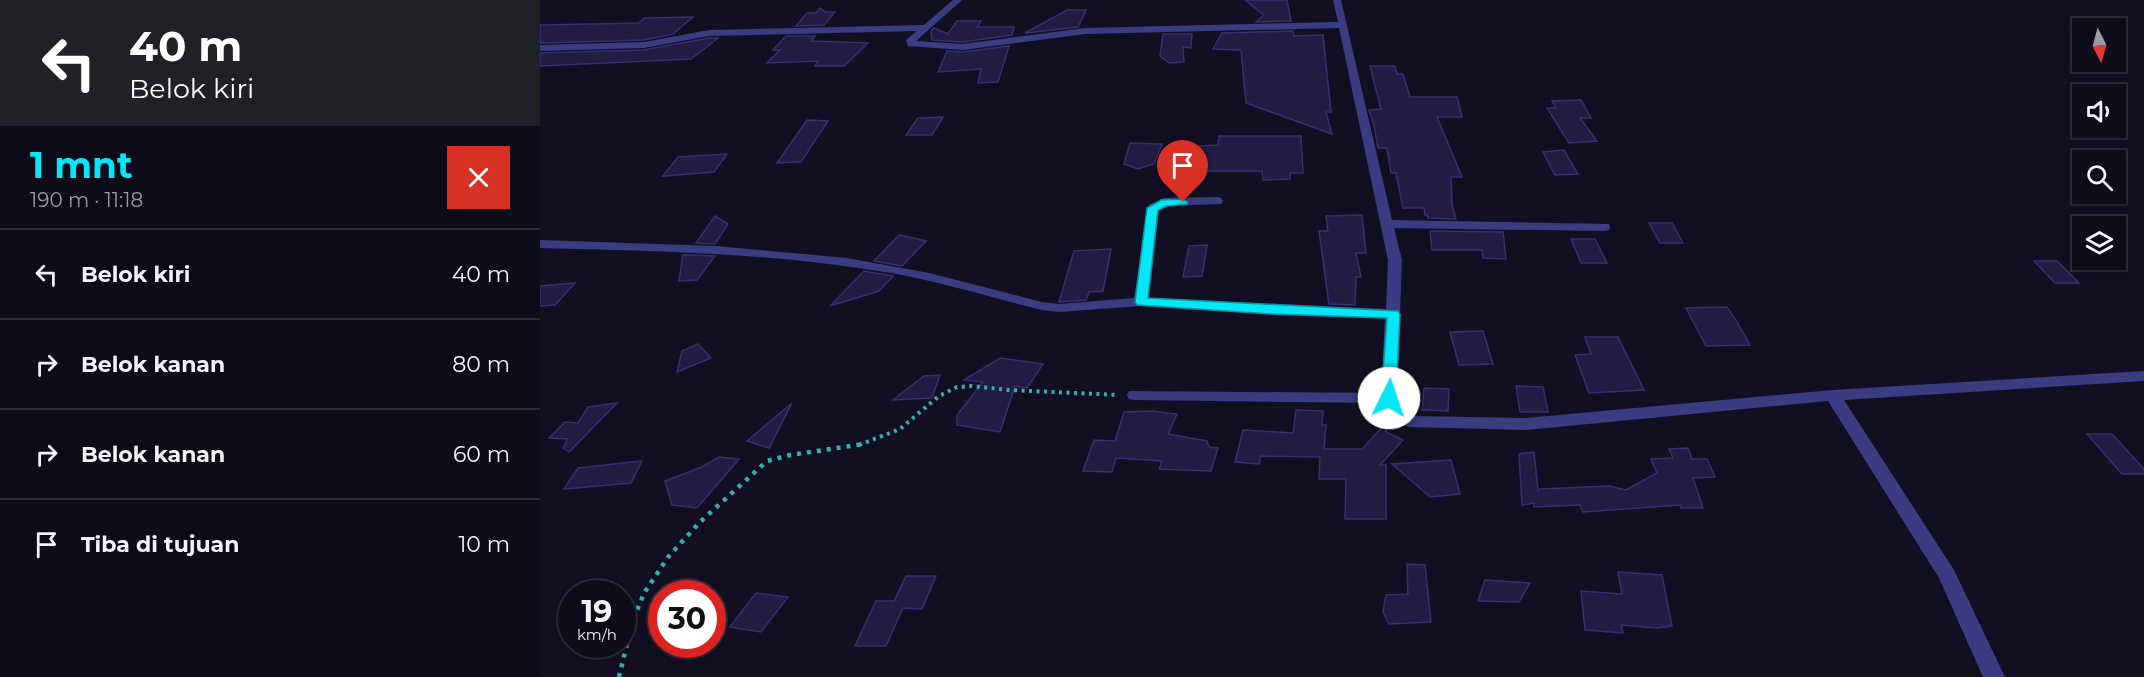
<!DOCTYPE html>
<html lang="id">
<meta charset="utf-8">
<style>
:root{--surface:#0e0b1a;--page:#1c1927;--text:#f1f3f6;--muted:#9b9ba2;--line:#2e2b39;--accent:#06e6f6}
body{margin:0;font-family:Montserrat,sans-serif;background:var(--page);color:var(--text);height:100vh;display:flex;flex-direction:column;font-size:22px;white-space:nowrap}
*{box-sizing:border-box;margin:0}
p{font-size:20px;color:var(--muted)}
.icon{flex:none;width:33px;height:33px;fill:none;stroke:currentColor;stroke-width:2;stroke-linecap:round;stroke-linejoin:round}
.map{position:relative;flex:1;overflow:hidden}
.drawer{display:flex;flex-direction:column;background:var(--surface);width:540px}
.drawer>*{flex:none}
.top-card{background:#202124;color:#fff;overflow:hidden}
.needle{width:39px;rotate:174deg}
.buttons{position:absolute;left:1532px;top:18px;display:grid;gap:12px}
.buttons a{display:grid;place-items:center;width:54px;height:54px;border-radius:0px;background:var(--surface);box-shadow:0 3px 9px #0003,0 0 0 2px var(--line);font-size:30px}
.speed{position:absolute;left:18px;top:580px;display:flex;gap:12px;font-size:30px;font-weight:700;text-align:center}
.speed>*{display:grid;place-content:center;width:78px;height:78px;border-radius:50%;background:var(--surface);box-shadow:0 3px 9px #0003,0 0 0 2px var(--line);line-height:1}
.speed small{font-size:15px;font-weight:400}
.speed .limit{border:9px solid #d22;background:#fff;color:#111}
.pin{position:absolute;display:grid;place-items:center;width:51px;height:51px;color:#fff;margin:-62px -26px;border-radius:50% 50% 50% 0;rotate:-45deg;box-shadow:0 0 6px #0007}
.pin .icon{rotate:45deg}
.me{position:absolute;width:66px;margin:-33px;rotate:4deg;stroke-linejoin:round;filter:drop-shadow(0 0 4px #0008)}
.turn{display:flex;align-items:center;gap:21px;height:126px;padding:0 30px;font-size:27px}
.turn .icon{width:78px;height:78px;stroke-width:2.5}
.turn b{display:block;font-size:42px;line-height:51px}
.round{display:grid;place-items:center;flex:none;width:63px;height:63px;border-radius:0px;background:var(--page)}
.summary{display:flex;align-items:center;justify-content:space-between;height:102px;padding:0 30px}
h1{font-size:36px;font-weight:700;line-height:45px;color:var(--accent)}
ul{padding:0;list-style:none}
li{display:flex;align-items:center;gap:18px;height:90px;padding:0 30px;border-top:2px solid var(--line)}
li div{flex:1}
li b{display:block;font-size:22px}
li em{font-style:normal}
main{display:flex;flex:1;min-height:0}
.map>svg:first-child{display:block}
.building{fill:#221b44;stroke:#392e6f;stroke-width:1.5}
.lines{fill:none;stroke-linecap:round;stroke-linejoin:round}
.path-far1{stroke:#32b2a6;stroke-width:4;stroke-dasharray:3 4.5;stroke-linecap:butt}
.path{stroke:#32b2a6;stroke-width:4.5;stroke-dasharray:4 6;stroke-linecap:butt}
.minor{fill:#3b3b81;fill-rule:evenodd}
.route{fill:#06e6f6;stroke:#0496a0;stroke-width:1.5}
</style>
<main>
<section class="drawer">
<div class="top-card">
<div class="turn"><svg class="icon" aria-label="left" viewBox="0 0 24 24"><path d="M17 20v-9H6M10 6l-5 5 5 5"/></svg><div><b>40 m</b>Belok kiri</div></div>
</div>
<div class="summary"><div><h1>1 mnt</h1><p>190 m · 11:18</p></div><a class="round" style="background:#d93025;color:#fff"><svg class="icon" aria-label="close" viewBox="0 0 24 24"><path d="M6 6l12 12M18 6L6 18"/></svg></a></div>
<ul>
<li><svg class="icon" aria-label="left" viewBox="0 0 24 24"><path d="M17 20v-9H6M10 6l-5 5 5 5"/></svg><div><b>Belok kiri</b></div><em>40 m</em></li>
<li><svg class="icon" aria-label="right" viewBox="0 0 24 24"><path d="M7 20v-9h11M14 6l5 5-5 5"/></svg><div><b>Belok kanan</b></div><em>80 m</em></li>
<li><svg class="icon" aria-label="right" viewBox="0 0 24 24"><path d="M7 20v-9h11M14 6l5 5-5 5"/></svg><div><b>Belok kanan</b></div><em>60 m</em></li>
<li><svg class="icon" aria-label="arrive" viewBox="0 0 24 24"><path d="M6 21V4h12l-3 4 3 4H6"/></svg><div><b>Tiba di tujuan</b></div><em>10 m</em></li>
</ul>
</section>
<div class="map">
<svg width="1604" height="677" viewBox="0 0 1604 677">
<rect width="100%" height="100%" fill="#120f23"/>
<!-- building -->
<g class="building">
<polygon points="705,0 747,0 751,21 716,22 724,15"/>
<polygon points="280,8 285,12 295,12 284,25 256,26 267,13 276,13"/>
<polygon points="527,10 546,10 538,27 485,33"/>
<polygon points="153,17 133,34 104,40 0,43 0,25 99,23 104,18"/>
<polygon points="417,21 441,21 437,27 474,27 472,35 423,42 392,40 391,31 394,28 408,34"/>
<polygon points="753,31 754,36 783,35 791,112 786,112 792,134 706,103 701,50 673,49 682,33"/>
<polygon points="623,34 652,34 651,48 643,47 644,62 629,63 620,56"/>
<polygon points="246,36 275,36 271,41 328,43 304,66 275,66 278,61 227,63 240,50 233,50"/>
<polygon points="169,38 178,38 151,59 0,66 0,53 104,50"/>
<polygon points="469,46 458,82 438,83 441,69 398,72 407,51 423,52"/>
<polygon points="830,66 855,66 857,74 863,74 870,97 917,97 922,117 897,117 922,177 911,177 912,205 916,219 888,218 887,215 885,215 884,208 863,208 856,173 851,173 847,148 838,148 834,125 829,110 841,109"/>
<polygon points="1041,100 1051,118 1040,118 1057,141 1029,143 1007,108 1016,108 1012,101"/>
<polygon points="403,117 392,135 366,135 378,118"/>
<polygon points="267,120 288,121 261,162 237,163"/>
<polygon points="679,136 761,136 763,173 750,173 750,179 723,180 722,171 656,171 658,146 678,145"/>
<polygon points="590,143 622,144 614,164 598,169 584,164"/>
<polygon points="1024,150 1038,174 1015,175 1003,152"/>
<polygon points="187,154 174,172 123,176 138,157"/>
<polygon points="822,215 826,253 816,253 821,277 816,277 815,305 789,304 779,231 788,231 786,216"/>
<polygon points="175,216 188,224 175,244 156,243"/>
<polygon points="1109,223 1132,223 1143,243 1120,243"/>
<polygon points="890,231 963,232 966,259 943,258 942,250 892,250"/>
<polygon points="359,235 386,241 362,266 334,261"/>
<polygon points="1031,239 1055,239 1067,263 1041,263"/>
<polygon points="667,245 662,276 643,277 649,246"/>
<polygon points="571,249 563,291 549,292 546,300 519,302 534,251"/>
<polygon points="143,255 147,255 175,256 157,280 139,281"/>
<polygon points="1494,261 1517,261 1539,283 1515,283"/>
<polygon points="324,271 353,276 339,291 290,306"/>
<polygon points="35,283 15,305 0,306 0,286"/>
<polygon points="1187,307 1197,322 1210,345 1166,346 1146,308"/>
<polygon points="943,331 953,364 919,365 910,332"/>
<polygon points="1045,337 1078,337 1104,390 1049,393 1035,355 1051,354"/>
<polygon points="158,344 171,358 137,372 142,351"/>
<polygon points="460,358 503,364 487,388 475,386 460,432 417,425 417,415 443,382 424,380"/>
<polygon points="400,375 392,398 353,400 384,376"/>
<polygon points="976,386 1003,387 1008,412 980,412"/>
<polygon points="884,388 909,389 908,411 882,410"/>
<polygon points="77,403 29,452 23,448 28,439 9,438 25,422 38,423 48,407"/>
<polygon points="252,403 229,448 207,441"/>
<polygon points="756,410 783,411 782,425 786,425 784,449 822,449 845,424 846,432 863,440 840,465 846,465 846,519 805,519 806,479 779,479 780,457 721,456 719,464 695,462 703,430 753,433"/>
<polygon points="612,411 637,414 628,434 667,441 669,447 678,448 671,471 619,469 622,461 576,458 572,472 543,471 554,440 575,441 584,412"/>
<polygon points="1547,434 1572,434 1604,469 1604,474 1582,474"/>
<polygon points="1148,448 1152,459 1167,459 1175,477 1153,478 1163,508 1141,508 1140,505 1043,512 1040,505 994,507 994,503 982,505 979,454 994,452 998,491 1000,489 1069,486 1086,490 1117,473 1111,459 1133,458 1129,449"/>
<polygon points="179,457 199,459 157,508 132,505 125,481 162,467"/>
<polygon points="911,460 920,494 890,497 852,464"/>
<polygon points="102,461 91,483 24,489 38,468"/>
<polygon points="867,564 885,565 891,622 849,624 843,612 846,595 868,594"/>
<polygon points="1078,572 1122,575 1132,626 1117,628 1081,625 1083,633 1045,630 1041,591 1082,594"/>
<polygon points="366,576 396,576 382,609 363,608 346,646 315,646 336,601 354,601"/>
<polygon points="945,580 990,583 979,602 938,601"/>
<polygon points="216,593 248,597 221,632 190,627"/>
</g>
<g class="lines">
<!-- path-far1 -->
<polyline class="path-far1" points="319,445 360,429 399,396 417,387 432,386 469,390 579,395"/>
<!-- path -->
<polyline class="path" points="79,677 92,623 104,593 129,556 160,522 227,461 250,455 324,444"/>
<!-- minor -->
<path class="minor" d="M413,0H422L376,41L423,44L545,28L798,22L793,0H801L852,220L1069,224L1070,227L1069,230L1064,231L854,228L862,260L857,398L862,411L872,416L986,418L1293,390L1604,371V381L1304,400L1414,570L1465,677H1443L1399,578L1288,401L986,430L869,427L849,418L843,403L595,400L589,399L587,395L589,391L841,393L845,318L601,306L519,312L502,310C452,298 402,282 351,273C235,253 117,251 0,248V240L176,246L307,258L389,273L502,302L519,304L594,298L609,205L625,198L677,197L681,198L683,201L681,204L627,206L619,210L609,298L846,309L848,260L799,28L545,34L423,50L368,46L366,40L377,31L169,36L104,48L0,51V45L104,42L169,30L384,25Z"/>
</g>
<!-- route -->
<polygon class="route" points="643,199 648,202 647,204 627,206 618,210 608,298 858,311 860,314 856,398 854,401 849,403 841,398 847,318 731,314 597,305 595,302 607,208 621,200"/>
</svg>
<div class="buttons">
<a><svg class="needle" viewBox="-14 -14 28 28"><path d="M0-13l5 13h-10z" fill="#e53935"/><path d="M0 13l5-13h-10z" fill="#9b9ba2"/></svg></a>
<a><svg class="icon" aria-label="sound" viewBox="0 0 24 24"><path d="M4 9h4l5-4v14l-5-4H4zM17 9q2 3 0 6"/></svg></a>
<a><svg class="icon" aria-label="search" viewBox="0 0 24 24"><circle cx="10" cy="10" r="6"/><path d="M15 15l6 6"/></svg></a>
<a><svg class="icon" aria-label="layers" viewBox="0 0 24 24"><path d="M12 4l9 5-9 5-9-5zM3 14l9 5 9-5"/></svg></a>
</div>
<div class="speed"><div>19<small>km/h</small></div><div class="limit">30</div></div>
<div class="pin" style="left:643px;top:202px;background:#d93025"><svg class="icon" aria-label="arrive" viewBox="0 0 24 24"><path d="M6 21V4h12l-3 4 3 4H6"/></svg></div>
<svg class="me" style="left:849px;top:398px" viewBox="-20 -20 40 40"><circle r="19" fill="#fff"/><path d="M0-13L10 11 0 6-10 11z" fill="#06e6f6"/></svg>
</div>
</main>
